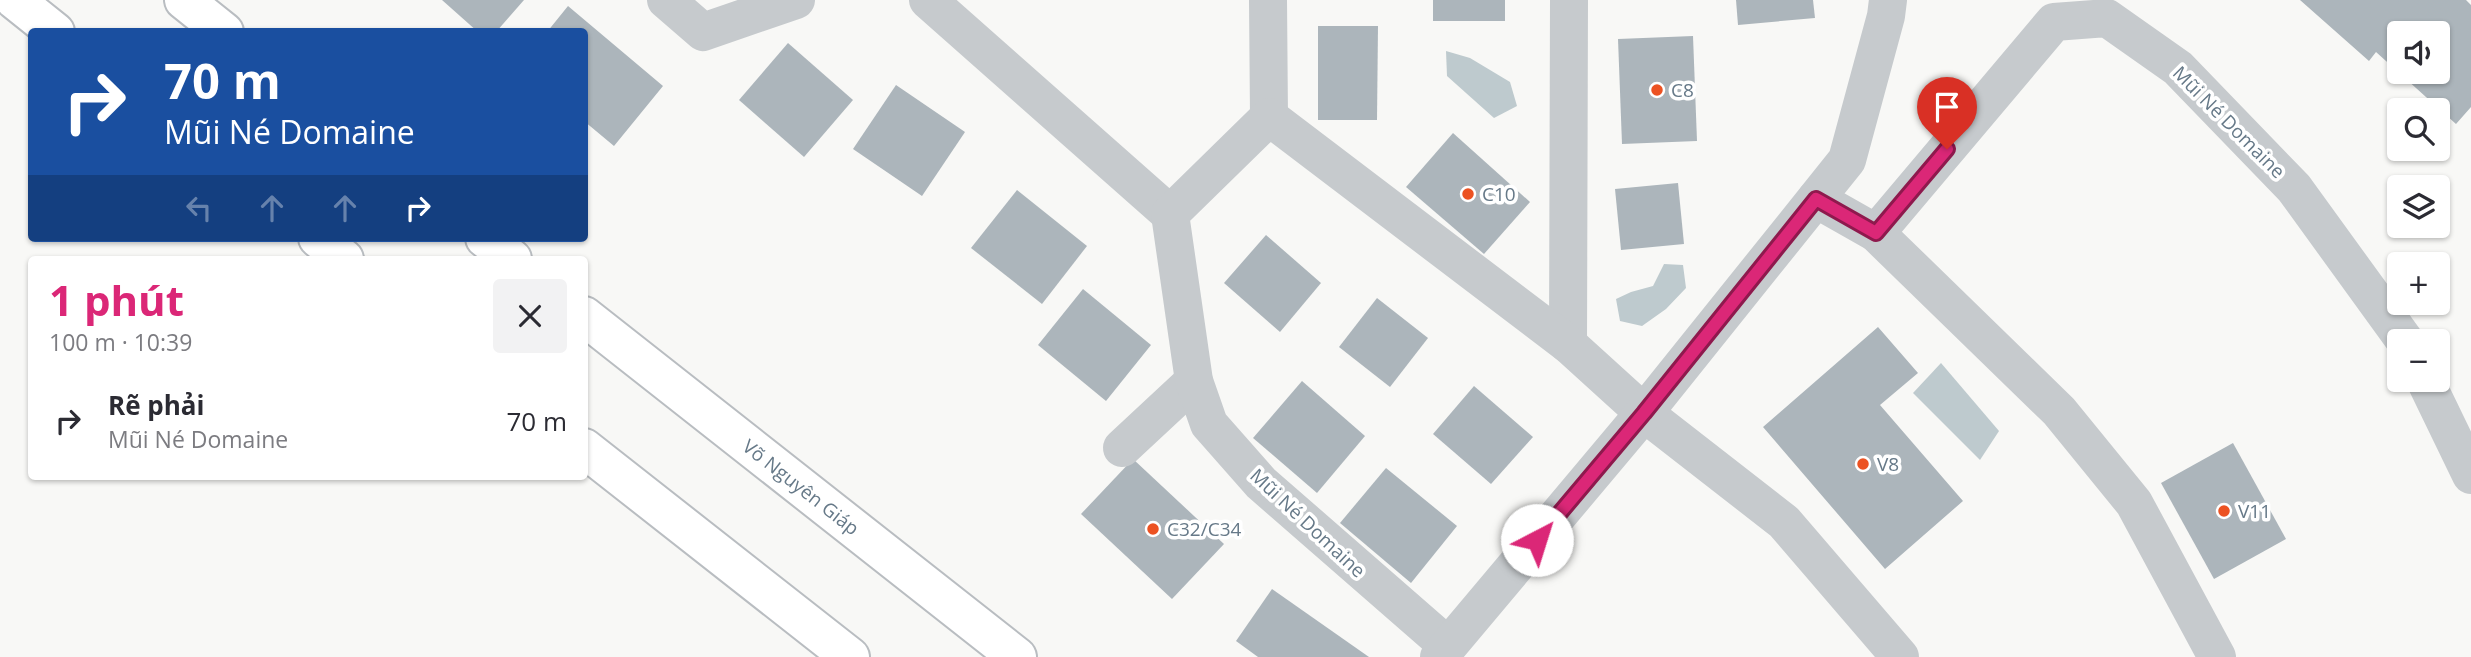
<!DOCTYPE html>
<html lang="vi">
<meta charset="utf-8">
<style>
:root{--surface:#fff;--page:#f2f2f3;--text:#2b2b33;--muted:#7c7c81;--accent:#db2777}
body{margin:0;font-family:"Open Sans",sans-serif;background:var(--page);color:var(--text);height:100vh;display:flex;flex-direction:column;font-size:26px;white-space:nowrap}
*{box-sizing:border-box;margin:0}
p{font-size:23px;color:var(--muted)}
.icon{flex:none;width:38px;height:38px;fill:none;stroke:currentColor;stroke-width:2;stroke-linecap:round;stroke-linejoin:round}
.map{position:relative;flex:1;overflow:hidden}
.side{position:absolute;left:28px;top:256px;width:560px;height:224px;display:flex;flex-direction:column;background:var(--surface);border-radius:7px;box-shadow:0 2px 5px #0004}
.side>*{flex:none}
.top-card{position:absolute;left:28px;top:28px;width:560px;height:214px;border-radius:7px;box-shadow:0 2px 5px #0004;background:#1a4fa0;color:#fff;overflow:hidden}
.tools{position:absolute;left:2387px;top:21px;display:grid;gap:14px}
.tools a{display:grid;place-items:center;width:63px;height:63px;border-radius:7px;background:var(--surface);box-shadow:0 2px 5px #0004;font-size:35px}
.pin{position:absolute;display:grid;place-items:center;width:60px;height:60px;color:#fff;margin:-72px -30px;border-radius:50% 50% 50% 0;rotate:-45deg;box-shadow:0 0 7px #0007}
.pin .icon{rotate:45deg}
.me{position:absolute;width:77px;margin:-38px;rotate:40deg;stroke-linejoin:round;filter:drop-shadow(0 0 5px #0008)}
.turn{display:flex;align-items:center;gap:24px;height:147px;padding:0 21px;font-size:32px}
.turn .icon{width:91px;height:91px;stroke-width:2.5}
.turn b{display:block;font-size:49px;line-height:60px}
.lanes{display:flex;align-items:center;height:66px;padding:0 21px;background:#0003;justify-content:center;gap:35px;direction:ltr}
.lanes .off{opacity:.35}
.round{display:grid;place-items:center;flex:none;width:74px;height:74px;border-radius:7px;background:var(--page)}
.summary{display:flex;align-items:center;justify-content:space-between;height:119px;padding:0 21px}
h1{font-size:42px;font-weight:700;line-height:52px;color:var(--accent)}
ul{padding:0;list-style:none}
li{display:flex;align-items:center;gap:21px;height:91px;padding:0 21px}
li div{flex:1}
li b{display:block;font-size:26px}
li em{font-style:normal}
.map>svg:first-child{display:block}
.water{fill:#becace}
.building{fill:#acb5bb;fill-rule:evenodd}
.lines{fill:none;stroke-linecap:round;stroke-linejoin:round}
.major-casing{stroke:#b9bdc1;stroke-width:42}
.minor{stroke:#c6cacd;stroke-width:38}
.major{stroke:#fff;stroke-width:38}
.route-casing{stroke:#8e194d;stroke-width:18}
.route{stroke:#db2777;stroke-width:12}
.poi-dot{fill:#ec5222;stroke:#fff;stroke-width:2.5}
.labels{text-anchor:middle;stroke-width:7;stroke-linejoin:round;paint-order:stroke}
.poi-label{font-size:19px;fill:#667988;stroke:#fff;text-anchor:start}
.street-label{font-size:19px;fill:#667988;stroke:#fff}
</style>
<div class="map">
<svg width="2471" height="657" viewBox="0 0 2471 657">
<rect width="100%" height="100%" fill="#f8f8f6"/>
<!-- water -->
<g class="water">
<polygon points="1446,51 1470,58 1510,82 1517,106 1494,118 1447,76"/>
<polygon points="1664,264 1683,265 1686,288 1666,309 1642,326 1620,321 1616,299 1631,292 1653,286"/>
<polygon points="1941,363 1999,431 1980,460 1913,393"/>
</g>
<!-- building -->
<g class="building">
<polygon points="442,0 524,0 496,32 478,32"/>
<rect x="1433" y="0" width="72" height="21"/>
<polygon points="1736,0 1813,0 1815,18 1738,25"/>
<path d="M2300,0H2466L2471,5V107L2456,124L2376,52L2369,61ZM2399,33H2438V72H2399Z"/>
<polygon points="568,6 663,86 614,146 584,121 584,32 547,32"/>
<polygon points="1318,26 1378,26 1377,120 1318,120"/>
<polygon points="1693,36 1697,141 1622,144 1618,39"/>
<polygon points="788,43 853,100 804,157 739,100"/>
<polygon points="896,85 965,132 922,196 853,149"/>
<polygon points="1453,133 1530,202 1484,254 1406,187"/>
<polygon points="1678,183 1684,244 1621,250 1615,189"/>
<polygon points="1017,190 1087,246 1042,304 971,248"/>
<polygon points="1266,235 1321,283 1280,332 1224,283"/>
<polygon points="1083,289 1151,345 1106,401 1038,345"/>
<polygon points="1377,298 1428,338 1390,387 1339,347"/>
<polygon points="1878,327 1918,373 1880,405 1963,501 1885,569 1763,427"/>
<polygon points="1302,381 1365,436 1317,493 1253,438"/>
<polygon points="1474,386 1533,437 1491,484 1433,434"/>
<polygon points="2233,443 2286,539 2214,579 2161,483"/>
<polygon points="1133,459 1224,544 1172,599 1081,514"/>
<polygon points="1386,468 1457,526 1411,583 1340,523"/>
<polygon points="1272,589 1369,657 1258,657 1236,641"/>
</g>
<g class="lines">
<!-- major casing -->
<g class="major-casing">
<g id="major">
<polyline points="15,0 55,32"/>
<polyline points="184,0 224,32"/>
<polyline points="318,238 344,259"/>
<polyline points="485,238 512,259"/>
<polyline points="584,316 1017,657"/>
<polyline points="584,448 850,657"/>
</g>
</g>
<!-- minor -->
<g class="minor">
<polyline points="666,0 703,32 796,0"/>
<polyline points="928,0 1170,214"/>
<polyline points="1268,0 1269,117"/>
<polyline points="1816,199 1876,233 2054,22 2107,18 2178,68 2294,188 2405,341"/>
<polyline points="1876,233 2059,411 2134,503 2217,657"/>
<polyline points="1568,344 1569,0"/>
<polyline points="2425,380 2471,475"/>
<polyline points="1122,448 1194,381"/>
<polyline points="1448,646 1261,483 1209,424 1194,381 1170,214 1269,117 1568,344 1644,413 1784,522 1900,657"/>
<polyline points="1439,657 1644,413 1847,160 1886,16 1888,0"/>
</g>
<!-- major -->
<use href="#major" class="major"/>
</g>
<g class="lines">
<!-- route casing -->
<g class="route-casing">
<polyline id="route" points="1537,540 1644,413 1816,199 1876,233 1947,149"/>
</g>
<!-- route -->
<use href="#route" class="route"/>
</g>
<!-- markers -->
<g class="poi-dot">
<circle cx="1657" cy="90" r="7"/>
<circle cx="1468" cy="194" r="7"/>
<circle cx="1863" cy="464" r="7"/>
<circle cx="2224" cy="511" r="7"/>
<circle cx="1153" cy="529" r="7"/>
</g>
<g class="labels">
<!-- poi labels -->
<g class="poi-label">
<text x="1671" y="97">C8</text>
<text x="1482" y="201">C10</text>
<text x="1877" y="471">V8</text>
<text x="2238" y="518">V11</text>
<text x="1167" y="536">C32/C34</text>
</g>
<!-- street labels -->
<g class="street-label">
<text transform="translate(2229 122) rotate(45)" y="7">Mũi Né Domaine</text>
<text transform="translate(801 487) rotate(38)" y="7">Võ Nguyên Giáp</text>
<text transform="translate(1308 523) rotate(43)" y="7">Mũi Né Domaine</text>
</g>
</g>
</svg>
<div class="tools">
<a><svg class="icon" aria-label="sound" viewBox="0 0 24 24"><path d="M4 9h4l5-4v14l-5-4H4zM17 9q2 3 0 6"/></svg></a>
<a><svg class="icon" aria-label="search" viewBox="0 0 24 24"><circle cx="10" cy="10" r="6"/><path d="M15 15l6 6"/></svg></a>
<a><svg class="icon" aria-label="layers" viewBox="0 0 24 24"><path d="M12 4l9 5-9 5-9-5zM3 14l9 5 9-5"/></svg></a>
<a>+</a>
<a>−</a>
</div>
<div class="pin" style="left:1947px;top:149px;background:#d93025"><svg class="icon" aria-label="arrive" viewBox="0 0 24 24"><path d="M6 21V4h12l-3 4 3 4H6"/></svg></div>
<svg class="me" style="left:1537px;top:540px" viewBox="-20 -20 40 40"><circle r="19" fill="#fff"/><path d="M0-13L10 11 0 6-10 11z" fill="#db2777"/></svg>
<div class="top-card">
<div class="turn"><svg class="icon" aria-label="right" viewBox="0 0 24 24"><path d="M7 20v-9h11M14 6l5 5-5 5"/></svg><div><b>70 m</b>Mũi Né Domaine</div></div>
<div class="lanes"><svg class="icon off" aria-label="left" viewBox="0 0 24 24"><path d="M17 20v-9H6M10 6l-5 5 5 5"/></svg><svg class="icon off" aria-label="ahead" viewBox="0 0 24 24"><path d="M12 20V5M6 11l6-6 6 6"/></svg><svg class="icon off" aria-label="ahead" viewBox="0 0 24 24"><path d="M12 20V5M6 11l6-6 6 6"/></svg><svg class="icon" aria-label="right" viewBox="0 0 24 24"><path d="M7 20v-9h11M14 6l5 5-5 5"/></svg></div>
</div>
<section class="side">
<div class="summary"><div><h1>1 phút</h1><p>100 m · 10:39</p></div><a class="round"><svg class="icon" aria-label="close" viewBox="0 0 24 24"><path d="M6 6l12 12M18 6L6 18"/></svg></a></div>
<ul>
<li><svg class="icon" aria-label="right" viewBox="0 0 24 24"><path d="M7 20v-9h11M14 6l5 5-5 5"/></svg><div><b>Rẽ phải</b><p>Mũi Né Domaine</p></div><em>70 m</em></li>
</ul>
</section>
</div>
